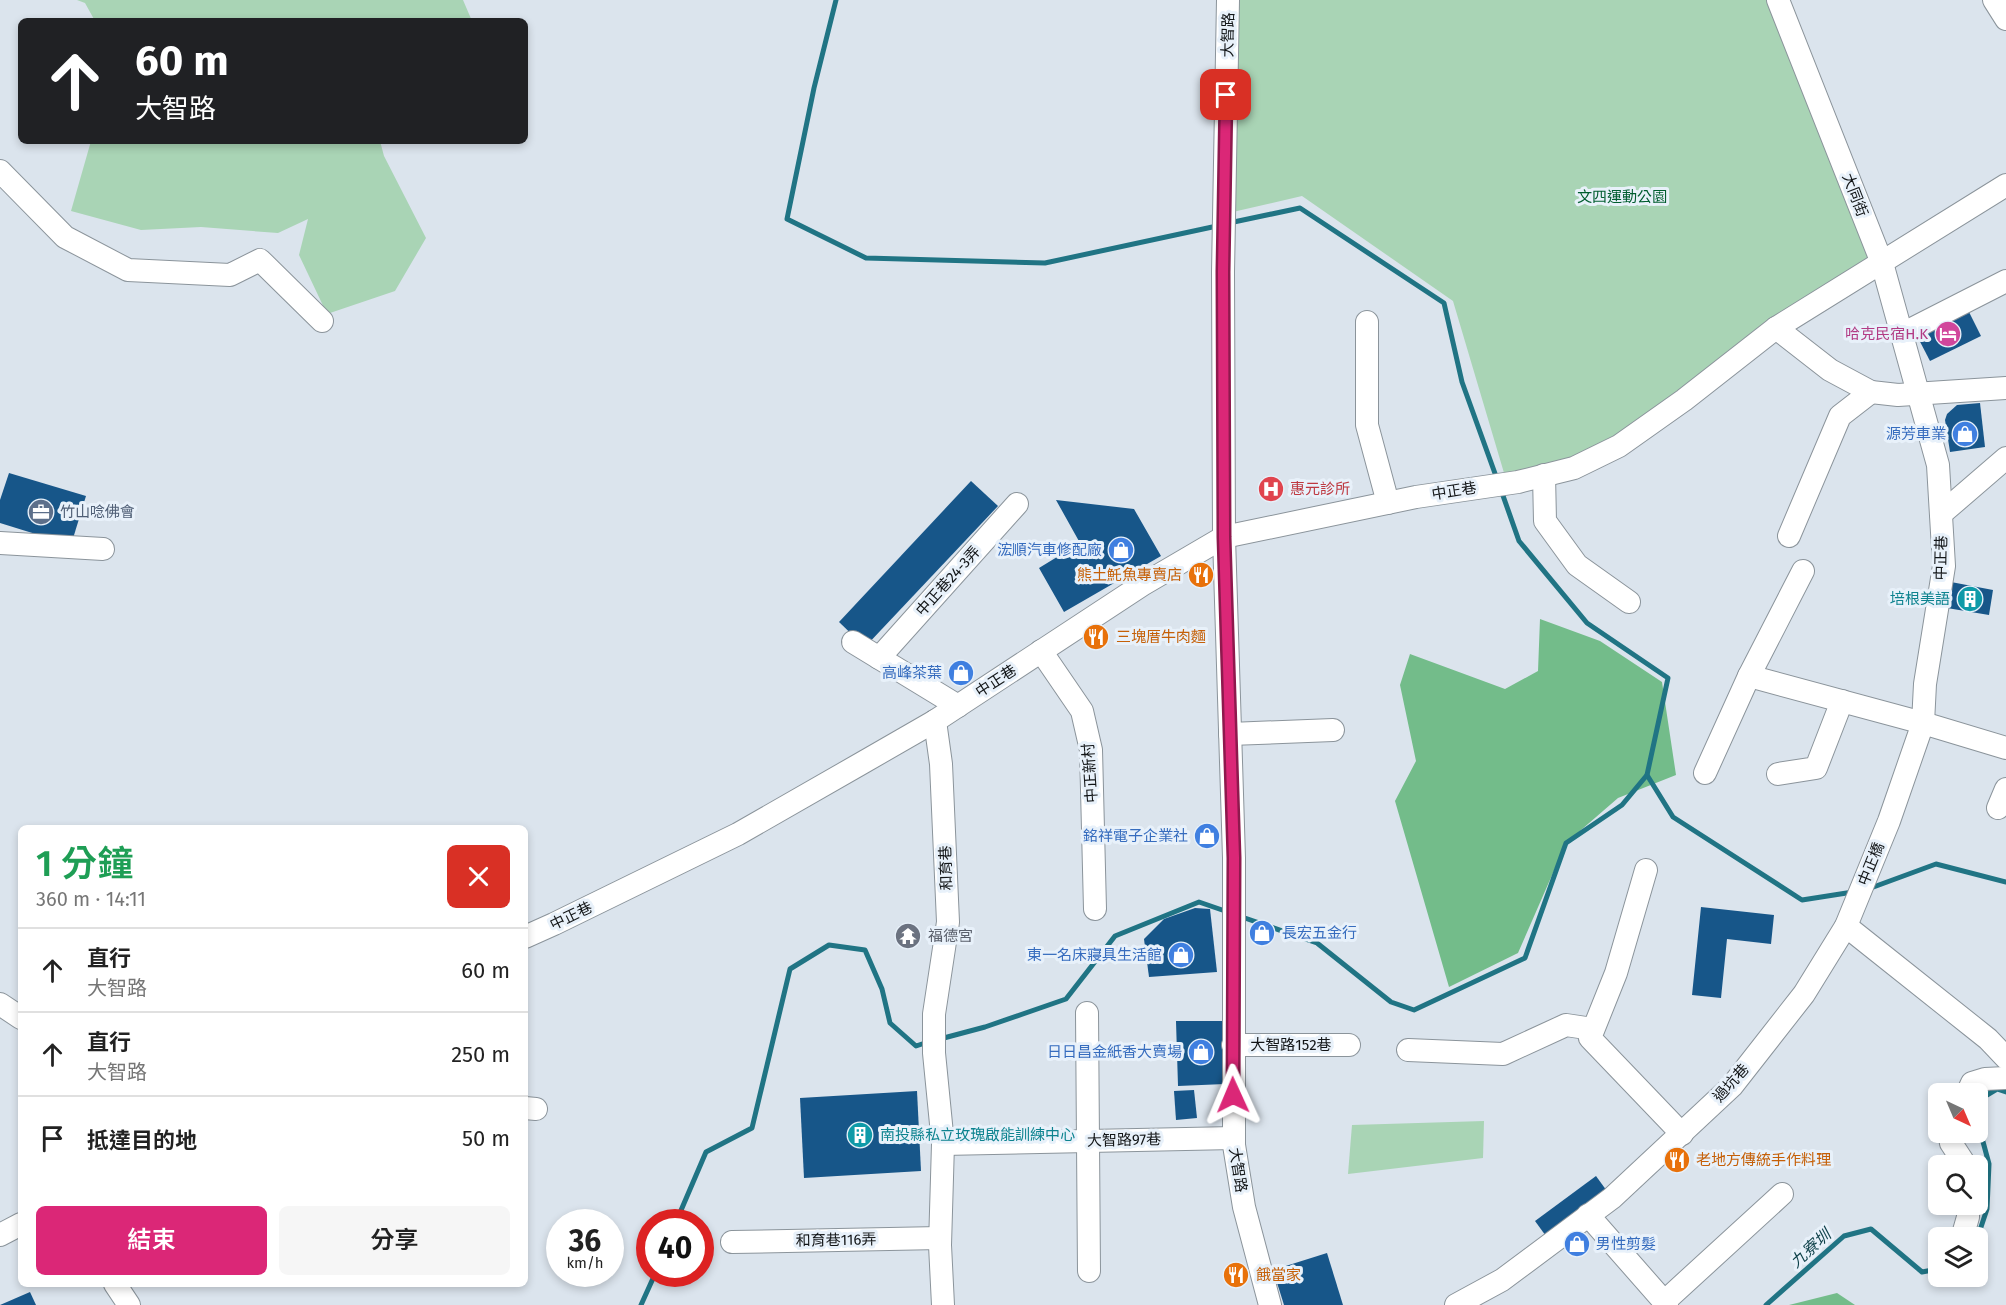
<!DOCTYPE html>
<html lang="zh-TW">
<meta charset="utf-8">
<style>
:root{--surface:#fff;--page:#f6f6f6;--text:#222;--muted:#767676;--line:#e0e0e0;--accent:#db2777}
body{margin:0;font-family:"Fira Sans","Noto Sans TC",sans-serif;background:var(--page);color:var(--text);height:100vh;display:flex;flex-direction:column;font-size:22px;white-space:nowrap}
*{box-sizing:border-box;margin:0}
p{font-size:20px;color:var(--muted)}
.icon{flex:none;width:33px;height:33px;fill:none;stroke:currentColor;stroke-width:2;stroke-linecap:round;stroke-linejoin:round}
.map{position:relative;flex:1;overflow:hidden}
.sheet{position:absolute;left:18px;top:825px;width:510px;height:462px;display:flex;flex-direction:column;background:var(--surface);border-radius:9px;box-shadow:0 3px 9px #0003}
.sheet>*{flex:none}
.banner{position:absolute;left:18px;top:18px;width:510px;height:126px;border-radius:9px;box-shadow:0 3px 9px #0003;background:#202124;color:#fff;overflow:hidden}
.needle{width:39px;rotate:136deg}
.fabs{position:absolute;left:1928px;top:1083px;display:grid;gap:12px}
.fabs a{display:grid;place-items:center;width:60px;height:60px;border-radius:9px;background:var(--surface);box-shadow:0 3px 9px #0003;font-size:30px}
.speed{position:absolute;left:546px;top:1209px;display:flex;gap:12px;font-size:30px;font-weight:700;text-align:center}
.speed>*{display:grid;place-content:center;width:78px;height:78px;border-radius:50%;background:var(--surface);box-shadow:0 3px 9px #0003;line-height:1}
.speed small{font-size:15px;font-weight:400}
.speed .limit{border:9px solid #d22;background:#fff;color:#111}
.pin{position:absolute;display:grid;place-items:center;width:51px;height:51px;color:#fff;margin:-26px;border-radius:12px;box-shadow:0 3px 9px #0006}
.me{position:absolute;width:66px;margin:-33px;rotate:359deg;stroke-linejoin:round;filter:drop-shadow(0 0 4px #0008)}
.turn{display:flex;align-items:center;gap:21px;height:126px;padding:0 18px;font-size:27px}
.turn .icon{width:78px;height:78px;stroke-width:2.5}
.turn b{display:block;font-size:42px;line-height:51px}
.round{display:grid;place-items:center;flex:none;width:63px;height:63px;border-radius:9px;background:var(--page)}
.overview{display:flex;align-items:center;justify-content:space-between;height:102px;padding:0 18px}
h1{font-size:36px;font-weight:600;line-height:45px;color:#1e9e55}
.button{display:flex;gap:12px;margin-top:auto;padding:12px 18px}
.button a{flex:1;height:69px;border-radius:9px;background:var(--accent);color:#fff;font-size:24px;font-weight:600;line-height:69px;text-align:center}
.button a+a{background:var(--page);color:var(--text)}
ul{padding:0;list-style:none}
li{display:flex;align-items:center;gap:18px;height:84px;padding:0 18px;border-top:2px solid var(--line)}
li div{flex:1}
li b{display:block;font-size:22px}
li em{font-style:normal}
.map>svg:first-child{display:block}
.green{fill:#a9d4b5}
.forest{fill:#73bc8a}
.lines{fill:none;stroke-linecap:round;stroke-linejoin:round}
.stream{stroke:#207484;stroke-width:5}
.building{fill:#175689}
.minor-casing{stroke:#8b949b;stroke-width:24}
.minor{stroke:#fff;stroke-width:22}
.route-casing{stroke:#8e194d;stroke-width:15}
.route{stroke:#db2777;stroke-width:10}
.labels{text-anchor:middle;stroke-width:6;stroke-linejoin:round;paint-order:stroke}
.street-label{font-size:15px;fill:#121517;stroke:#e8f1fa}
.park-label{font-size:15px;fill:#005d2f;stroke:#e8f1fa}
.hotel-label{font-size:15px;fill:#b23c85;stroke:#e8f1fa;text-anchor:end}
.shop-label{font-size:15px;fill:#366cbe;stroke:#e8f1fa;text-anchor:end}
.health-label{font-size:15px;fill:#be3a42;stroke:#e8f1fa;text-anchor:start}
.service-label{font-size:15px;fill:#4e5e75;stroke:#e8f1fa;text-anchor:start}
.food-label{font-size:15px;fill:#c56008;stroke:#e8f1fa;text-anchor:start}
.culture-label{font-size:15px;fill:#0d838f;stroke:#e8f1fa;text-anchor:end}
.worship-label{font-size:15px;fill:#5b616d;stroke:#e8f1fa;text-anchor:start}
.water-label{font-size:16px;font-style:italic;fill:#0c3f48;stroke:#e8f1fa}
</style>
<div class="map">
<svg width="2006" height="1305" viewBox="0 0 2006 1305">
<rect width="100%" height="100%" fill="#dbe4ed"/>
<!-- green -->
<g class="green">
<polygon points="77,0 463,0 472,21 95,21 85,3"/>
<polygon points="1227,0 1776,0 1875,260 1619,446 1507,483 1453,301 1302,196 1224,214"/>
<polygon points="91,141 380,141 384,156 426,238 395,291 327,314 299,255 308,219 278,233 201,227 141,230 71,211"/>
<polygon points="1484,1121 1483,1158 1348,1174 1352,1125"/>
</g>
<!-- forest -->
<g class="forest">
<polygon points="1540,619 1600,641 1662,682 1676,775 1618,798 1566,843 1518,953 1449,987 1395,801 1416,761 1400,685 1410,654 1505,689 1538,671"/>
<polygon points="1837,1293 1855,1305 1789,1305"/>
</g>
<g class="lines">
<!-- stream -->
<g class="stream">
<polyline points="836,0 814,88 787,219 866,258 1045,263 1217,226"/>
<polyline points="1229,223 1300,208 1444,303 1462,382 1497,479"/>
<polyline points="1501,490 1519,541 1587,623 1668,678 1647,775 1673,817 1802,900 1853,892"/>
<polyline points="1868,889 1936,864 2006,882"/>
<polyline points="1239,916 1317,943 1391,1002 1414,1010 1525,958 1566,843 1622,805 1647,775"/>
<polyline points="940,1039 985,1027 1066,999 1115,936 1199,902 1228,912"/>
<polyline points="676,1222 706,1152 752,1128 790,969 829,945 865,950 882,989 890,1023 916,1046 928,1042"/>
<polyline points="1977,1239 1987,1209 1989,1164 1982,1138 1982,1098 1997,1089 2006,1092"/>
<polyline points="641,1305 655,1274"/>
<polyline points="1766,1305 1844,1236 1871,1229 1922,1272 1938,1269"/>
</g>
</g>
<!-- building -->
<g class="building">
<polygon points="1966,306 1981,336 1930,361 1915,332"/>
<polygon points="1980,403 1985,447 1950,452 1945,420 1947,414 1957,405"/>
<polygon points="9,473 86,496 71,545 0,523 0,500"/>
<polygon points="971,481 998,506 865,647 839,622"/>
<polygon points="1056,500 1134,509 1161,556 1064,612 1039,568 1080,543"/>
<polygon points="1951,582 1993,590 1989,615 1947,608"/>
<polygon points="1701,907 1774,915 1771,944 1727,939 1721,998 1692,995"/>
<polygon points="1195,908 1210,909 1217,972 1149,977 1144,939 1164,919"/>
<polygon points="1176,1021 1223,1021 1225,1084 1178,1086"/>
<polygon points="1194,1090 1197,1118 1176,1120 1174,1091"/>
<polygon points="917,1091 921,1171 804,1178 800,1098"/>
<polygon points="1596,1176 1612,1198 1551,1243 1535,1221"/>
<polygon points="1327,1253 1343,1305 1284,1305 1273,1270"/>
<polygon points="30,1292 36,1305 0,1305"/>
</g>
<g class="lines">
<!-- minor casing -->
<g class="minor-casing">
<g id="minor">
<polyline points="1228,0 1223,272 1224,537 1234,858 1234,1145 1244,1207 1270,1305"/>
<polyline points="1994,0 2006,19"/>
<polyline points="0,171 65,237 128,270 230,275 260,260 322,321"/>
<polyline points="1367,322 1367,425 1388,503"/>
<polyline points="1776,328 1830,370 1871,392 1898,395 2006,388"/>
<polyline points="1902,334 2006,281"/>
<polyline points="1544,475 1545,521 1577,565 1629,602"/>
<polyline points="1941,514 2006,458"/>
<polyline points="1789,536 1840,416 1871,392"/>
<polyline points="0,543 103,549"/>
<polyline points="853,642 958,706"/>
<polyline points="1041,651 1082,711 1091,750 1095,909"/>
<polyline points="879,658 1017,504"/>
<polyline points="1749,676 1923,723 2006,748"/>
<polyline points="935,721 941,764 948,922 934,1014 934,1053 943,1144 940,1245 943,1305"/>
<polyline points="1230,734 1333,730"/>
<polyline points="1705,773 1749,676 1803,571"/>
<polyline points="1778,774 1816,768 1842,701"/>
<polyline points="1998,808 2006,789"/>
<polyline points="1646,870 1616,973 1590,1038 1682,1134"/>
<polyline points="1846,926 1988,1039 2006,1058"/>
<polyline points="525,937 554,924 738,834 862,763 935,721 1142,585 1224,537 1416,497 1518,482 1574,468 1619,446 1684,400 1776,328 2006,185"/>
<polyline points="0,1004 21,1018"/>
<polyline points="1087,1013 1089,1271"/>
<polyline points="1233,1045 1349,1045"/>
<polyline points="1408,1050 1503,1054 1566,1025 1593,1029"/>
<polyline points="1967,1094 1972,1083 1985,1079 2006,1078"/>
<polyline points="525,1108 536,1109"/>
<polyline points="1949,1132 1951,1143 1966,1166"/>
<polyline points="943,1144 1234,1138"/>
<polyline points="1588,1215 1667,1305"/>
<polyline points="0,1235 21,1224"/>
<polyline points="1962,1238 1968,1217 1968,1204"/>
<polyline points="732,1242 940,1238"/>
<polyline points="115,1284 129,1305"/>
<polyline points="1664,1302 1782,1194"/>
<polyline points="1456,1305 1502,1280 1612,1198 1732,1086 1804,994 1846,926 1889,821 1923,723 1925,684 1944,566 1938,465 1882,263 1778,0"/>
</g>
</g>
<!-- minor -->
<use href="#minor" class="minor"/>
</g>
<g class="lines">
<!-- route casing -->
<g class="route-casing">
<polyline id="route" points="1226,95 1223,272 1224,537 1234,858 1233,1095"/>
</g>
<!-- route -->
<use href="#route" class="route"/>
</g>
<!-- icons -->
<defs>
<g id="hotel-disc" transform="scale(1.35)"><circle r="9.5" fill="#d1479c" stroke="#e8f1fa"/><path d="M-6-4.5h1.5V1H6V5H4.5V3h-9V5H-6ZM-4 0a1.8 1.8 0 1 1 3.6 0ZM.5 0V-2.5h3Q6-2.5 6 0Z" fill="#fff"/></g>
<g id="shop-disc" transform="scale(1.35)"><circle r="9.5" fill="#3f7fe0" stroke="#e8f1fa"/><path d="M-5-2.5h2.3a2.7 3.5 0 0 1 5.4 0H5L5.5 6h-11ZM-1.5-2.5h3a1.5 2.3 0 0 0-3 0Z" fill="#fff"/></g>
<g id="hospital-disc" transform="scale(1.35)"><circle r="9.5" fill="#e0444e" stroke="#e8f1fa"/><path d="M-5-5h3v3.5h4V-5h3V5h-3V1.5h-4V5h-3Z" fill="#fff"/></g>
<g id="office-disc" transform="scale(1.35)"><circle r="9.5" fill="#5c6f8a" stroke="#e8f1fa"/><path d="M-6-3h4V-5.5h4V-3h4V5H-6ZM-1-4.5V-3h2v-1.5ZM-6 0V1H6V0Z" fill="#fff"/></g>
<g id="restaurant-disc" transform="scale(1.35)"><circle r="9.5" fill="#e8710a" stroke="#e8f1fa"/><path d="M-5-6h1v4h1v-4h1v4h1v-4h1v5L-1.5 .5V6h-2V.5L-5-1ZM5-6V6H3V1.5H1.5Q1.5-4 5-6Z" fill="#fff"/></g>
<g id="building-disc" transform="scale(1.35)"><circle r="9.5" fill="#0f9aa8" stroke="#e8f1fa"/><path d="M-4-6H4V6H1V3H-1V6H-4ZM-2.5-4.3h1.7v1.8h-1.7ZM.8-4.3h1.7v1.8H.8ZM-2.5-1h1.7V.8h-1.7ZM.8-1h1.7V.8H.8Z" fill="#fff"/></g>
<g id="temple-disc" transform="scale(1.35)"><circle r="9.5" fill="#6b7280" stroke="#e8f1fa"/><path d="M0-6L5-2H3V0L6.5 2.5H4V6H1.5V3h-3V6H-4V2.5H-6.5L-3 0V-2H-5Z" fill="#fff"/></g>
</defs>
<g fill-rule="evenodd">
<use href="#hotel-disc" x="1948" y="334"/>
<use href="#shop-disc" x="1965" y="434"/>
<use href="#hospital-disc" x="1271" y="489"/>
<use href="#office-disc" x="41" y="512"/>
<use href="#shop-disc" x="1121" y="550"/>
<use href="#restaurant-disc" x="1201" y="575"/>
<use href="#building-disc" x="1970" y="599"/>
<use href="#restaurant-disc" x="1096" y="637"/>
<use href="#shop-disc" x="961" y="673"/>
<use href="#shop-disc" x="1207" y="836"/>
<use href="#shop-disc" x="1262" y="933"/>
<use href="#temple-disc" x="908" y="936"/>
<use href="#shop-disc" x="1181" y="955"/>
<use href="#shop-disc" x="1201" y="1052"/>
<use href="#building-disc" x="860" y="1135"/>
<use href="#restaurant-disc" x="1677" y="1160"/>
<use href="#shop-disc" x="1577" y="1244"/>
<use href="#restaurant-disc" x="1236" y="1275"/>
</g>
<g class="labels">
<!-- street labels -->
<g class="street-label">
<text transform="translate(1228 35) rotate(-89)" y="5">大智路</text>
<text transform="translate(1855 195) rotate(69)" y="5">大同街</text>
<text transform="translate(1454 491) rotate(-9)" y="5">中正巷</text>
<text transform="translate(1941 558) rotate(-89)" y="5">中正巷</text>
<text transform="translate(948 581) rotate(-48)" y="5">中正巷24-3弄</text>
<text transform="translate(996 681) rotate(-33)" y="5">中正巷</text>
<text transform="translate(1090 773) rotate(-94)" y="5">中正新村</text>
<text transform="translate(1871 864) rotate(-68)" y="5">中正橋</text>
<text transform="translate(946 868) rotate(-92)" y="5">和育巷</text>
<text transform="translate(571 916) rotate(-26)" y="5">中正巷</text>
<text x="1291" y="1050">大智路152巷</text>
<text transform="translate(1731 1083) rotate(-48)" y="5">過坑巷</text>
<text transform="translate(1124 1140) rotate(-1)" y="5">大智路97巷</text>
<text transform="translate(1238 1170) rotate(81)" y="5">大智路</text>
<text transform="translate(836 1240) rotate(-1)" y="5">和育巷116弄</text>
</g>
<!-- park labels -->
<g class="park-label">
<text x="1622" y="202">文四運動公園</text>
</g>
<!-- hotel labels -->
<g class="hotel-label">
<text x="1928" y="339">哈克民宿H.K</text>
</g>
<!-- shop labels -->
<g class="shop-label">
<text x="1946" y="439">源芳車業</text>
<text x="1102" y="555">浤順汽車修配廠</text>
<text x="942" y="678">高峰茶葉</text>
<text x="1188" y="841">銘祥電子企業社</text>
<text x="1282" y="938" text-anchor="start">長宏五金行</text>
<text x="1162" y="960">東一名床寢具生活館</text>
<text x="1182" y="1057">日日昌金紙香大賣場</text>
<text x="1596" y="1249" text-anchor="start">男性剪髮</text>
</g>
<!-- health labels -->
<g class="health-label">
<text x="1290" y="494">惠元診所</text>
</g>
<!-- service labels -->
<g class="service-label">
<text x="60" y="517">竹山唸佛會</text>
</g>
<!-- food labels -->
<g class="food-label">
<text x="1182" y="580" text-anchor="end">熊土魠魚專賣店</text>
<text x="1116" y="642">三塊厝牛肉麵</text>
<text x="1696" y="1165">老地方傳統手作料理</text>
<text x="1256" y="1280">餓當家</text>
</g>
<!-- culture labels -->
<g class="culture-label">
<text x="1950" y="604">培根美語</text>
<text x="880" y="1140" text-anchor="start">南投縣私立玫瑰啟能訓練中心</text>
</g>
<!-- worship labels -->
<g class="worship-label">
<text x="928" y="941">福德宮</text>
</g>
<!-- water labels -->
<g class="water-label">
<text transform="translate(1810 1248) rotate(-42)" y="6">九寮圳</text>
</g>
</g>
</svg>
<div class="fabs">
<a><svg class="needle" viewBox="-14 -14 28 28"><path d="M0-13l5 13h-10z" fill="#e53935"/><path d="M0 13l5-13h-10z" fill="#767676"/></svg></a>
<a><svg class="icon" aria-label="search" viewBox="0 0 24 24"><circle cx="10" cy="10" r="6"/><path d="M15 15l6 6"/></svg></a>
<a><svg class="icon" aria-label="layers" viewBox="0 0 24 24"><path d="M12 4l9 5-9 5-9-5zM3 14l9 5 9-5"/></svg></a>
</div>
<div class="speed"><div>36<small>km/h</small></div><div class="limit">40</div></div>
<div class="pin" style="left:1226px;top:95px;background:#d93025"><svg class="icon" aria-label="arrive" viewBox="0 0 24 24"><path d="M6 21V4h12l-3 4 3 4H6"/></svg></div>
<svg class="me" style="left:1233px;top:1095px" viewBox="-20 -20 40 40"><path d="M0-17L14 15 0 8-14 15z" fill="#db2777" stroke="#fff" stroke-width="4"/></svg>
<div class="banner">
<div class="turn"><svg class="icon" aria-label="ahead" viewBox="0 0 24 24"><path d="M12 20V5M6 11l6-6 6 6"/></svg><div><b>60 m</b>大智路</div></div>
</div>
<section class="sheet">
<div class="overview"><div><h1>1 分鐘</h1><p>360 m · 14:11</p></div><a class="round" style="background:#d93025;color:#fff"><svg class="icon" aria-label="close" viewBox="0 0 24 24"><path d="M6 6l12 12M18 6L6 18"/></svg></a></div>
<ul>
<li><svg class="icon" aria-label="ahead" viewBox="0 0 24 24"><path d="M12 20V5M6 11l6-6 6 6"/></svg><div><b>直行</b><p>大智路</p></div><em>60 m</em></li>
<li><svg class="icon" aria-label="ahead" viewBox="0 0 24 24"><path d="M12 20V5M6 11l6-6 6 6"/></svg><div><b>直行</b><p>大智路</p></div><em>250 m</em></li>
<li><svg class="icon" aria-label="arrive" viewBox="0 0 24 24"><path d="M6 21V4h12l-3 4 3 4H6"/></svg><div><b>抵達目的地</b></div><em>50 m</em></li>
</ul>
<div class="button"><a>結束</a><a>分享</a></div>
</section>
</div>
